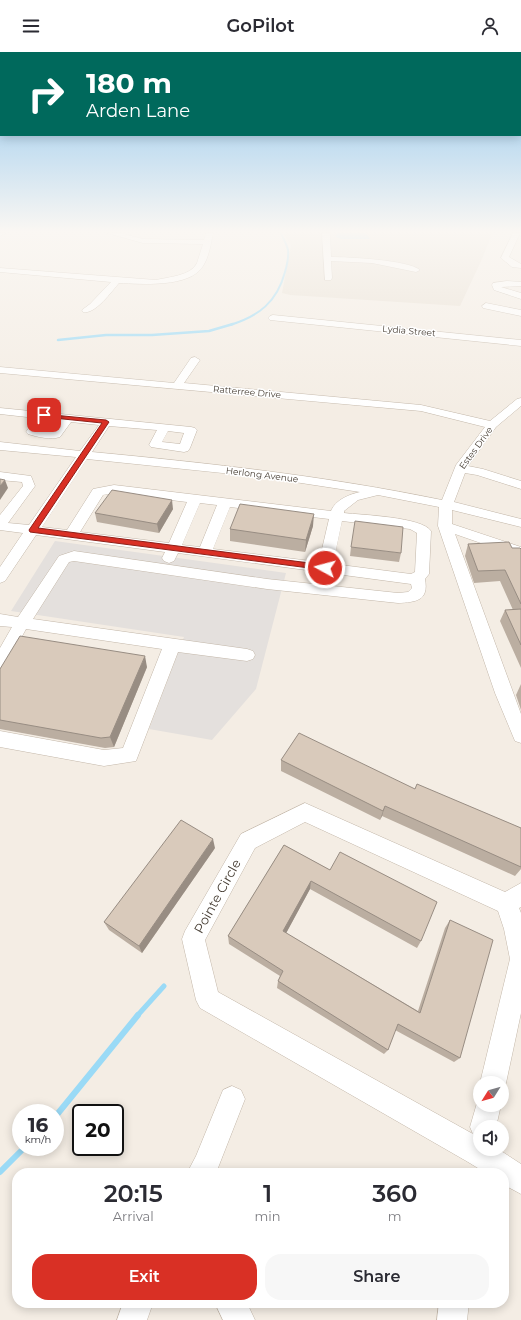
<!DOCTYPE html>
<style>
:root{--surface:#fff;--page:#f7f7f7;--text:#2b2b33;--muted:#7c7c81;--accent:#d93025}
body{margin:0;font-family:Montserrat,sans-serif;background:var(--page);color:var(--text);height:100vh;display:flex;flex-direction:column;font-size:15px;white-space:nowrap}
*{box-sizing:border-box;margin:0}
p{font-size:13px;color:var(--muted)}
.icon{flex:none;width:22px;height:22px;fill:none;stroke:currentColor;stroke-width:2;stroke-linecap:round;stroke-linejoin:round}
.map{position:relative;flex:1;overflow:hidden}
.panel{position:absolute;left:12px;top:1116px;width:497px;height:140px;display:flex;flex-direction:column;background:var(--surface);border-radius:16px;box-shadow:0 2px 10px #0003}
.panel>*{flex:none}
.guide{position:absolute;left:0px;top:0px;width:521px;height:84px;box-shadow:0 2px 10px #0003;background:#00695c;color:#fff;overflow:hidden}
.needle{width:26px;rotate:233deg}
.controls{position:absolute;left:473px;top:1024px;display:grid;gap:8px}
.controls a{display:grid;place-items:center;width:36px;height:36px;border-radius:50%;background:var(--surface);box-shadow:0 2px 10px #0003;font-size:20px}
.speed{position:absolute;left:12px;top:1052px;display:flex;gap:8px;font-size:20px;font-weight:700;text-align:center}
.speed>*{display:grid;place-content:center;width:52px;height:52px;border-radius:50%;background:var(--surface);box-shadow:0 2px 10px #0003;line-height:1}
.speed small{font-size:10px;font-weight:400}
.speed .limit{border:2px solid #111;border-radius:6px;background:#fff;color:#111}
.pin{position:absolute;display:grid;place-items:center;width:34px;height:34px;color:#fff;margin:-17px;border-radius:8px;box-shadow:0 2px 6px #0006}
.me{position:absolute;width:44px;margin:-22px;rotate:277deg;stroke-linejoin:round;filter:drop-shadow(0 0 3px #0008)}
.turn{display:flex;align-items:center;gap:14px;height:84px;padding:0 20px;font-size:18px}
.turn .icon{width:52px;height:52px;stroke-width:2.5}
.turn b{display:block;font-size:28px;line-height:34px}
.eta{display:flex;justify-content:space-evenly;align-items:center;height:68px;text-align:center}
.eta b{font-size:24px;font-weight:600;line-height:28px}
.button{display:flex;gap:8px;margin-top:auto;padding:8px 20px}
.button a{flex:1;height:46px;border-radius:16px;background:var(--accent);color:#fff;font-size:16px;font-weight:600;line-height:46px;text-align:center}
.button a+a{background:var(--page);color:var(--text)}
header{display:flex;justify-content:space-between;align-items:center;height:52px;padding:0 20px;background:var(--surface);font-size:18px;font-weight:600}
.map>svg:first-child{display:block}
.residential{fill:#e8dfd2}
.parking{fill:#e4e0dd}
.water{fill:#9adaf6}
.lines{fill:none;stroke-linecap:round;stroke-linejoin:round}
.stream-far3{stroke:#9adaf6;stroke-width:2}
.stream-far2{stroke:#9adaf6;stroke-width:2.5}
.stream-far1{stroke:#9adaf6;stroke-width:5}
.stream{stroke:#9adaf6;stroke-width:6}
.minor-casing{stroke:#c3b7a9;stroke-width:1}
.minor{fill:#fff;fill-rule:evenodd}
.wall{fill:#bbaea1}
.shaded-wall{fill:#988d83}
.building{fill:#d9cabb;stroke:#988d83}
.route{fill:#d93025;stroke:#8d1f18}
.labels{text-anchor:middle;stroke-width:3;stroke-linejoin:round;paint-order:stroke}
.far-street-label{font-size:9px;fill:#463d33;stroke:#fff}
.near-street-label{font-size:13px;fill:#463d33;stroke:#fff}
</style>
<header><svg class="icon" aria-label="menu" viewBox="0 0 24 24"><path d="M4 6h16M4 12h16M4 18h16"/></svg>GoPilot<svg class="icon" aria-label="person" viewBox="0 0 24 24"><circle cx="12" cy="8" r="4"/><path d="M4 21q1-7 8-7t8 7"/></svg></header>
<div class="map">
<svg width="521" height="1268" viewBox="0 0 521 1268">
<rect width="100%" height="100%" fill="#f4ede4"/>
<!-- residential -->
<polygon class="residential" points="283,181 492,181 492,182 482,207 460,254 290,243 282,241 291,193"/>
<!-- parking -->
<polygon class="parking" points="55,489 286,521 256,637 212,688 149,677 184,585 11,559"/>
<!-- water -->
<polygon class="water" points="337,181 366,181 370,187 342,187 336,185"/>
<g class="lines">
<!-- stream-far3 -->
<path class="stream-far3" d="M230,273C259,264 277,250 285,220C287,213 289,206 288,198C287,193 283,186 281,181"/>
<!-- stream-far2 -->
<polyline class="stream-far2" points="58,288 106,283 152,283 209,279 233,272"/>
<!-- stream-far1 -->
<polyline class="stream-far1" points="137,964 164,934"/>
<!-- stream -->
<g class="stream">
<polyline points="55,1065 138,963"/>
<polyline points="0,1120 25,1095"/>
</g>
<!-- minor casing -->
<g class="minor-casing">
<g id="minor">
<polygon points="0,181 6,181 0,184"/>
<path d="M107,181H120L143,187L204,188L206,181H213C211,191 209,205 203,214C190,236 141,232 119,231C112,239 95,263 83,260L82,258L90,252L111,230L0,220V216L156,228C168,225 191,224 197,211C199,205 201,198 203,192L143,191Z"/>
<path d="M322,181H330L331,205C348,205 408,208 420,218L416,220L372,211L331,209L332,226L331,228H325Z"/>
<polygon points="513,181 520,181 509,205 521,212 521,216 512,215 501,206"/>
<polygon points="507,229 521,230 521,234 501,235 521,241 521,247 494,238 492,233 493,231"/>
<polygon points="486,251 521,258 521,264 483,256 482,254"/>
<polygon points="273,263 521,288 521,294 270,268 268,266 270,264"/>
<path d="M195,305L200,308L184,331L421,353L490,369L517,347L521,346V354L496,375L468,414L483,417L521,429V437L477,423L465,421L454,450L521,467V475L452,458V472L521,495V505L455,482L521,662V691L515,689L495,641L438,474L439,455L378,443L358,448L344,459V461C362,463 422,465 431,479L429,522L425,527C429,549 416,550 398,551L267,537L74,509L69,510L33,567L247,597L253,599L255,603L253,607L247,609L178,600L136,709L104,714L0,695V679L104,698L123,696L162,597L26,577L6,614L0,616V596L12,575L0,574V562L18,565L59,504L74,499L267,527L398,541L408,540L412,536L411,532L178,501L174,509L169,511L164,509L162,506L165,500L36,483L5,529L0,531V515L23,481L0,478V463L23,434L22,430L0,428V420L31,424L35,434L8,471L29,473L76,405L0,398V390L80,399L99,373L71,370L60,385C51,388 37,385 28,382L26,380L36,366L0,362V356L191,375L195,376L197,378L190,396L188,399L184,400L151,395L149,393L157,378L109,374L92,400C209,411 326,424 442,448L456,413L485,375L421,359L0,321V315L174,331L191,306ZM47,367L60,369L53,379L40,377ZM168,379L184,381L180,392L162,390ZM87,407L262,425L360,440C350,442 335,448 331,459L114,433L93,437L67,478L42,475ZM114,441L187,450L169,491L80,480L103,443ZM200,451L217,453L200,495L182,493ZM230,455L329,467L319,510L213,497ZM342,469L410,477L417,481L415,520L411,522L333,512Z"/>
<polygon points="305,751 505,840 521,831 521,855 519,856 521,861 521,961 506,1031 502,1040 502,1031 480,1031 510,907 504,877 498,859 305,770 255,796 205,888 218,940 473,1082 470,1075 479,1044 480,1043 480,1053 501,1053 496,1075 480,1075 480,1097 498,1097 521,1112 521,1142 504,1133 504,1121 486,1121 468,1110 200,956 196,948 182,887 185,879 241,782"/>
<polygon points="232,1034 241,1038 245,1047 216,1121 187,1121 196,1104 223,1038"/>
<polygon points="123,1251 153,1251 147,1268 117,1268"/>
<polygon points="215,1251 247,1251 255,1268 223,1268"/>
<polygon points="439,1251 469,1251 467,1268 437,1268"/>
</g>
</g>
<!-- minor -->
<use href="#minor" class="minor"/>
</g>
<!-- wall -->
<g class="wall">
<polygon points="173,457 159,481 97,470 95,461"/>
<polygon points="313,474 305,500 230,489 230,477"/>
<polygon points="468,492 521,497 521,616 500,569 505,558 513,558 500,529 474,531 465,504"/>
<polygon points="351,495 401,501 399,510 350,504"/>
<polygon points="147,615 114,695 105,696 0,677 0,617"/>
<polygon points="521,632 521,658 516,643"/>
<polygon points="281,708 521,776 521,817 515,824 382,764 380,768 281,719"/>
<polygon points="284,793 330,818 421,889 417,896 310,837 286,881 418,959 445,876 450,868 460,1006 454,1010 395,978 388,998 384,1002 277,936 278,929 280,924 229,892 228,884"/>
<polygon points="215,796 142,901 109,878 104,870"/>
</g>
<!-- shaded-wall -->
<g class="shaded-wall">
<polygon points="5,428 8,436 0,448 0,434"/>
<polygon points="172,448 173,457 159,481 157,472"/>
<polygon points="314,462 313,474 305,500 306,488"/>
<polygon points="145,604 147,615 114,695 110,685"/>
<polygon points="385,754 382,764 380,768 383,759"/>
<polygon points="213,787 215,796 142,901 139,894"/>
<polygon points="311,829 310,837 283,887 283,879"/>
</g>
<!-- building -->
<g class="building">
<polygon points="0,427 5,428 0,434"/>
<polygon points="112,438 172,448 157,472 95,461"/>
<polygon points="240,452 314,462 306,488 230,477"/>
<polygon points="355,469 403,475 401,501 351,495"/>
<polygon points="509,490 512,496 520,496 521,497 521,552 505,518 478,519 468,492"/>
<polygon points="521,557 521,593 505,558"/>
<polygon points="20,584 145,604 110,685 101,686 0,668 0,617"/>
<polygon points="299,681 415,737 417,732 521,776 521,815 385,754 383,759 281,708"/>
<polygon points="181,768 213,787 139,894 104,870"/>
<polygon points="284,793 330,818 340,800 437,850 421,889 311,829 283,879 420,961 450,868 493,888 460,1006 398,972 388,998 278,929 283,919 228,884"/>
</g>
<!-- sky -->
<linearGradient id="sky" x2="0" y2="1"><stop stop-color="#89c3ee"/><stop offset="0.5" stop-color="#faf7f3"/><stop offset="1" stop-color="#faf7f3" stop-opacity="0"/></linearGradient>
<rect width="521" height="359" fill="url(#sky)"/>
<!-- route -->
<polygon class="route" points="42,362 106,368 109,370 38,476 325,513 329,516 325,518 30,480 29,478 102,371 44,365 42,365"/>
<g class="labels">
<!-- far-street labels -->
<g class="far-street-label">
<text transform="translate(409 279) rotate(5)" y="3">Lydia Street</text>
<text transform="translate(247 340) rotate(5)" y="3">Ratterree Drive</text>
<text transform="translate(476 396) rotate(-54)" y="3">Estes Drive</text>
<text transform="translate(262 423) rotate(7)" y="3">Herlong Avenue</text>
</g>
<!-- near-street labels -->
<g class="near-street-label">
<text transform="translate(217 844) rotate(-61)" y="5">Pointe Circle</text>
</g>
</g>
</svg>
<div class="controls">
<a><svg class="needle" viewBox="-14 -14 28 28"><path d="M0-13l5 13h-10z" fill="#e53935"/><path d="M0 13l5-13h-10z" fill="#7c7c81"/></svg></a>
<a><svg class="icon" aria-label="sound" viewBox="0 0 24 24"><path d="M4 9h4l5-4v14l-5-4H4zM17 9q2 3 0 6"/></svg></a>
</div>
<div class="speed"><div>16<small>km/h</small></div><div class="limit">20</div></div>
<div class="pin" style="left:44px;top:363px;background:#d93025"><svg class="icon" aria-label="arrive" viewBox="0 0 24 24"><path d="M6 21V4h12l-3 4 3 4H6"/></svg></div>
<svg class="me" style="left:325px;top:516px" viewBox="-20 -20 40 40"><circle r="17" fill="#d93025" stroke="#fff" stroke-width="3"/><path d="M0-11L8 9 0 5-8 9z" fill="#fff"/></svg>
<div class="guide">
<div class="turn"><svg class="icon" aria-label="right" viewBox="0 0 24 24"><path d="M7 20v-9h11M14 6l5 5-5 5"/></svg><div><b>180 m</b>Arden Lane</div></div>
</div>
<section class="panel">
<div class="eta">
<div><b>20:15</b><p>Arrival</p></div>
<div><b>1</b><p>min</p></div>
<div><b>360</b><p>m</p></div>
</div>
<div class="button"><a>Exit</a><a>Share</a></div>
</section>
</div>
